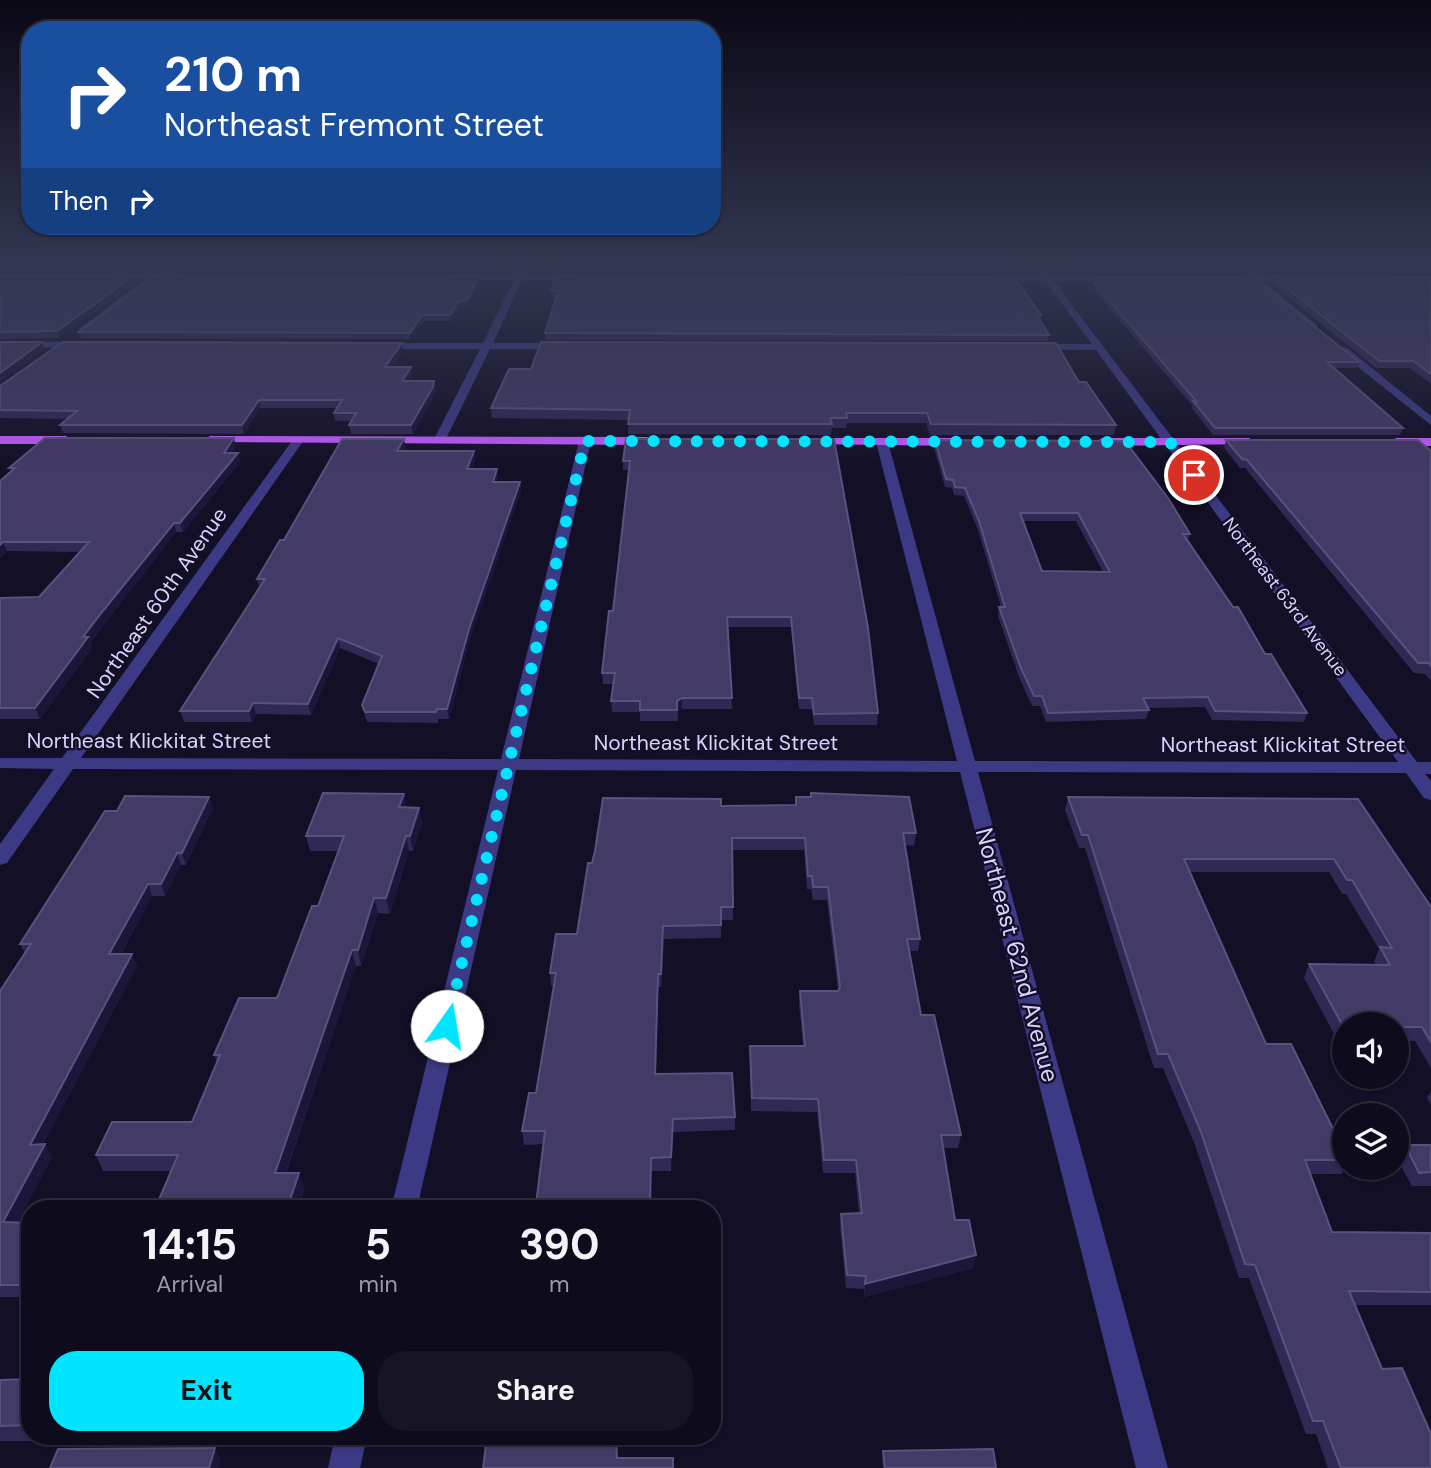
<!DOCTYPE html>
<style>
:root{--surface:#0e0b1c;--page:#171425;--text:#f1f3f6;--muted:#9b9ba3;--line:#2e2b3b;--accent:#00e5ff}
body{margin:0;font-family:"DM Sans",sans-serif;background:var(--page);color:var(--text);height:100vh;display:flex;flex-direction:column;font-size:26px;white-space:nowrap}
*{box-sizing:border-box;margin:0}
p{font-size:23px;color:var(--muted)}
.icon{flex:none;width:38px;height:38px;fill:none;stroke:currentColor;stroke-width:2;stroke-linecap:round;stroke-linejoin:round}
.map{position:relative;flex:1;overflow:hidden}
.sheet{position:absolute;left:21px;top:1200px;width:700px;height:245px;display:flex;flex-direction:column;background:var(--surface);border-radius:28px;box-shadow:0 2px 5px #0004,0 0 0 2px var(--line)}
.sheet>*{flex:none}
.banner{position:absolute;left:21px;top:21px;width:700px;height:214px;border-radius:28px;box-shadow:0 2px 5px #0004,0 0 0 2px var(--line);background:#1a4fa0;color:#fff;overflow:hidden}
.tools{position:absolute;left:1332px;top:1012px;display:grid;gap:14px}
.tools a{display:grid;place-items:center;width:77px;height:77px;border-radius:50%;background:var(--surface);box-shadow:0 2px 5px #0004,0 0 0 2px var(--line);font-size:35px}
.pin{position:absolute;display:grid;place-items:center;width:60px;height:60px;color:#fff;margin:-30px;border:4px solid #fff;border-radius:50%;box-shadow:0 2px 7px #0007}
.me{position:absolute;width:77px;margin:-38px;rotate:13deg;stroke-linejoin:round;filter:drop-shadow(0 0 5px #0008)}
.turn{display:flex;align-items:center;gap:24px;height:147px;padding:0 28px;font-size:32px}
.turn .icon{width:91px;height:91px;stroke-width:2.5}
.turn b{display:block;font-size:49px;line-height:60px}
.then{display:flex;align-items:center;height:66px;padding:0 28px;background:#0003;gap:14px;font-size:26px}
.eta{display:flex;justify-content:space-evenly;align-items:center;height:119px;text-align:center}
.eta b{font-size:42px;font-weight:700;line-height:49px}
.action{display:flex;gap:14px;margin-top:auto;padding:14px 28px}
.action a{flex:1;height:80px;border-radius:28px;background:var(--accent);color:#111;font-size:28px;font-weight:700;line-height:80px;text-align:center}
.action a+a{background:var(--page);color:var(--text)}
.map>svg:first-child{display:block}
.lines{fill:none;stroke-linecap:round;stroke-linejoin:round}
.minor{fill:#3d3a85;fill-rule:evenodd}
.major{fill:#c25bff;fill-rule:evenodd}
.wall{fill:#312854;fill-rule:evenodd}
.shaded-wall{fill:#1d163a}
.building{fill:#433a66;stroke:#5a527e;stroke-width:2;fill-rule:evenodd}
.route{stroke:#00e5ff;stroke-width:12;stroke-dasharray:0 21.6}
.labels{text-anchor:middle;stroke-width:5;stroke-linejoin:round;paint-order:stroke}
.far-street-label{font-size:18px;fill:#d9d4ff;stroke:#130f26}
.street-label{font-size:21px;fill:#d9d4ff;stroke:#130f26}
.near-street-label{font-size:24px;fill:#d9d4ff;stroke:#130f26}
</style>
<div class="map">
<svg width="1431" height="1468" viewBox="0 0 1431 1468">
<rect width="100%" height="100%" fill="#130f26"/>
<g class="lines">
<!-- minor -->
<g class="minor">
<polygon points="519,266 526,267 524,274 577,274 581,277 577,280 522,280 493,343 563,343 568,346 563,349 490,349 445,441 435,443 433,441 480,349 378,349 373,346 378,343 483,343 514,280 455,280 451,277 455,274 515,274"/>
<polygon points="1043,269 1050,275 1123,276 1120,281 1054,281 1417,762 1431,762 1431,774 1425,774 1431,781 1431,800 1424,798 1406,773 978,772 1168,1468 1136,1468 960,772 516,770 417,1209 391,1209 498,770 73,769 7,863 0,865 0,844 54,769 0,768 0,758 62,758 294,438 298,436 304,440 81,758 501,759 579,441 585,437 591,441 519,759 957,761 876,442 882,438 888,442 975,761 1398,762 1096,350 1033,349 1031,347 1036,344 1092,344 1045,281 990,281 986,278 990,275 1041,275 1039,272"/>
<polygon points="112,273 178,273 182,276 156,279 85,333 79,333 79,329 145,279 109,278"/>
<polygon points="1252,273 1298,276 1295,281 1263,281 1317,325 1317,329 1311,329 1252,281 1228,278"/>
<polygon points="0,341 84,342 89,345 84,348 0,347"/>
<polygon points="1338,347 1346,347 1431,416 1431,425 1338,351"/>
<polygon points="335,1437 367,1437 360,1468 328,1468"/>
</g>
<!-- major -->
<g class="major">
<polygon points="0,436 66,436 72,440 66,444 0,444"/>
<polygon points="210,436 647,437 653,441 647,445 206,442 204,440"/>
<polygon points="812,438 959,438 965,442 959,446 808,444 808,440"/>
<polygon points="1249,438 1255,442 1253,444 1102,446 1096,442 1102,438"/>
<polygon points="1431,438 1431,446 1396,446 1390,442 1396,438"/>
</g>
</g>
<!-- wall -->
<g class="wall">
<polygon points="0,266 487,266 485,271 0,271"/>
<polygon points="560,266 1007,266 1006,272 561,271"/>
<polygon points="1081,266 1431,266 1431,272 1087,272"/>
<polygon points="0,275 137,282 59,338 0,339"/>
<polygon points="479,276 480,282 468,305 459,308 451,321 423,321 410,339 81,338 79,332"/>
<polygon points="1272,276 1431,277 1431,384 1410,368 1376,368 1270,283"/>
<polygon points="1097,277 1359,362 1357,368 1334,368 1403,428 1400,435 1213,435 1192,408 1192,405 1093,289"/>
<polygon points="551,291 1041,315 1040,320 1049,335 1048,341 546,340 545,333 556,297 552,297"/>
<polygon points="403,350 392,367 411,367 412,375 408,381 435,390 434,395 413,434 351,434 349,425 352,421 335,421 334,413 337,408 260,408 244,434 63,433 60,425 67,419 0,418 0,386"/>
<polygon points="1079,382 1116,425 1114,435 930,435 926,423 847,423 846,428 832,428 831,435 628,434 629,420 492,418 491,408"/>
<polygon points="834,439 878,713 877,725 814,725 812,709 799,709 791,627 728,627 732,709 682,709 678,712 678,721 640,721 640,712 612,712 611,701 614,684 603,684 602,673 613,611 629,470 623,470 623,461"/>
<path d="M935,440L1190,534L1188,540L1265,654L1307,713L1304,722L1212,720L1205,707L1148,708L1149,710L1146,719L1046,722L1040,706H1032L1019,677L998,616L999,607H1001L978,530L964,496L954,495L952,488L945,487L934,448ZM1024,521H1076L1103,572L1042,571Z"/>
<polygon points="1226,440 1431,451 1431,681 1425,674 1414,673 1245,468 1240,468 1224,448"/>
<polygon points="236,447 232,453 238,453 240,462 183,532 176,532 106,622 90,643 92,648 40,719 0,719 0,598 39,597 80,552 7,551 0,558 11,471 9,468"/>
<polygon points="406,447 403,451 474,451 475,460 472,469 498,478 497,482 520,482 521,491 470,639 449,719 438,719 438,723 367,722 362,705 379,664 340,648 311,715 256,714 252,722 184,722 180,711 259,588 257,579 284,540"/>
<polygon points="404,794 406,808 419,808 422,823 413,851 409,851 390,914 378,913 361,966 356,966 286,1173 304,1189 298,1209 155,1209 171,1171 103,1171 96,1155 192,1122 217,1062 214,1055 277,998 318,906 338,851 310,851 306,836"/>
<polygon points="209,797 213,808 186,865 181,865 165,896 152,896 121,954 132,954 137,966 43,1144 52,1157 17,1223 30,1223 30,1297 0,1297 0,991 25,953 20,944 117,811"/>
<polygon points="796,797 916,833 914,846 905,845 920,939 918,951 909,951 921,1015 961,1135 958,1148 943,1148 955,1220 973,1268 864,1297 864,1289 846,1288 840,1227 841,1214 859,1213 855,1173 823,1173 817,1112 751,1111 750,1046 803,1046 799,1004 800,991 838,991 827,900 813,900 811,889 807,889 804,850 732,850 733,920 721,920 721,938 664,939 661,987 658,987 656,1074 735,1117 735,1130 673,1132 671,1171 651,1171 651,1209 521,1209 536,1204 544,1144 524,1145 522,1131 536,1093 554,986 551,986 550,973 577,934 592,863 721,806 795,805"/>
<polygon points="1068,797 1358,799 1431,907 1431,1068 1415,1041 1396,1041 1396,1024 1344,1024 1344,1041 1338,1041 1304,978 1309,964 1376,965 1374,961 1379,949 1346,894 1342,894 1329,872 1190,872 1266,1044 1344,1151 1345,1167 1342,1174 1310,1174 1332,1232 1431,1233 1431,1305 1355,1305 1382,1369 1431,1468 1328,1468 1316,1434 1306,1434 1249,1278 1239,1278 1195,1145 1163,1068 1154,1068 1085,848 1079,848 1065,810"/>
<polygon points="1431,1091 1431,1105 1427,1098"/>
<polygon points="1405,1145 1431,1145 1431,1186 1412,1186 1397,1159"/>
<polygon points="30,1379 30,1437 42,1437 40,1441 0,1441 0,1380"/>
<polygon points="883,1451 996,1468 883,1468 882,1460"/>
</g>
<!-- shaded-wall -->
<g class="shaded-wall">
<polygon points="135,275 137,282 59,338 57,331"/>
<polygon points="479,276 480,282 468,305 459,308 451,321 450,315 458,302"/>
<polygon points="422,315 423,321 410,339 410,333"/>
<polygon points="42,342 44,350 0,383 0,373"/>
<polygon points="402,343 403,350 386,375 385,367"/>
<polygon points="411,367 412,375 404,389 402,381"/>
<polygon points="434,381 435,390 434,395 413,434 411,425"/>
<polygon points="259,400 260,408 244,434 242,425"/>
<polygon points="234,438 236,447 226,462 224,453"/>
<polygon points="404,439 406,447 399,460 397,451"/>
<polygon points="474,451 475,460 469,478 467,469"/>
<polygon points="238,453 240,462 183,532 180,523"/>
<polygon points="497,469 498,478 494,491 493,482"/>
<polygon points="520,482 521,491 470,639 449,719 447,709 469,629"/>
<polygon points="174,523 176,532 90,643 92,648 40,719 35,708 83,637"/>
<polygon points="3,542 7,551 0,558 0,545"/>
<polygon points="338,638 340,648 311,715 308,704"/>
<polygon points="682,698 682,709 678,712 678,721 677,701"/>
<polygon points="253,703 256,714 252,722 249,711"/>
<polygon points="404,794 406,809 399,807"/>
<polygon points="209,797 213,808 186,865 182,853"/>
<polygon points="419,808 422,823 413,851 410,836"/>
<polygon points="406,836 409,851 390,914 386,898"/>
<polygon points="177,853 181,865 165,896 161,884"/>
<polygon points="148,884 152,896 114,966 109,954"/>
<polygon points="374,898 378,913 361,966 358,950"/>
<polygon points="663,926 664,939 661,987 661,974"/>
<polygon points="352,950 356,966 280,1189 275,1173"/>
<polygon points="132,954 137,966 36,1157 30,1145"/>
<polygon points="658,974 658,987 655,1087 655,1074"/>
<polygon points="673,1119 673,1132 671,1171 671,1157"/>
<polygon points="45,1144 52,1157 11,1235 3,1222"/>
<polygon points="299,1173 304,1189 298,1209 287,1209"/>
<polygon points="976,1255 973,1268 864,1297 865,1284"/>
<polygon points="215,1448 221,1460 219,1468 209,1468"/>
</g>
<!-- building -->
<g class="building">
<polygon points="0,275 135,275 57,331 0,332"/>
<polygon points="155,276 479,276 468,299 458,302 450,315 422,315 410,333 79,332"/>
<polygon points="557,276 1014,277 1041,315 1037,315 1049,335 545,333 558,291 551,291"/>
<polygon points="1272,276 1431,277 1431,374 1413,361 1379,361"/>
<polygon points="1097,277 1252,277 1359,362 1327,362 1403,428 1215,428 1193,401 1197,402 1094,283 1100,281"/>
<polygon points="0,342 42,342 0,373"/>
<polygon points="63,342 402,343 385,367 411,367 402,381 434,381 433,387 411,425 349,425 356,413 334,413 342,400 259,400 242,425 60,425 77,411 0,410 0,386"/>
<polygon points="541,342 1056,343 1079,382 1086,382 1116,425 931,424 927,413 846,413 847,418 830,418 832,424 628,424 630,410 491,408 509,369 531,369"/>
<polygon points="45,438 234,438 224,453 238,453 180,523 174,523 102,612 83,637 88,637 35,708 0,708 0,598 39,597 89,542 3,542 0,545 0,481 15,468 9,468"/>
<polygon points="342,439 404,439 397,451 474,451 467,469 497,469 493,482 520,482 469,629 447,709 437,709 436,712 365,712 362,705 382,656 338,638 308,704 253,703 249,711 180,711 265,579 257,579 280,540 284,540"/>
<polygon points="626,439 834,439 868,628 878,713 814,714 812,698 799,698 791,617 727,617 732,698 682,698 677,701 677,710 640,710 640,701 611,701 615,673 602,673 609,611 613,611 630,461 623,461"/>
<path d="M935,440L1125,441L1168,498L1190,534H1183L1233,607H1238L1265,654H1271L1307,713L1215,711L1208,697L1143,698L1149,710L1048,713L1042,696H1034L1021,668L999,607H1005L979,521L965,488L955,487L953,480L946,479ZM1020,513H1078L1110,572L1042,571Z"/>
<polygon points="1226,440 1418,440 1431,451 1431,666 1429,663 1418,663 1247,460 1242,459"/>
<polygon points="323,793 404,794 399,807 419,808 410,836 406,836 386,898 374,898 358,950 352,950 275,1173 299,1173 287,1209 155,1209 178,1155 96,1155 112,1122 192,1122 220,1055 214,1055 239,998 277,998 312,906 318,906 344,836 306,836"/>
<polygon points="811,793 909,797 916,833 903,833 920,939 907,939 921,1015 934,1015 961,1135 941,1135 955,1220 969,1220 976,1255 865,1284 866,1276 847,1275 841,1214 862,1213 856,1160 824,1160 818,1099 752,1098 750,1046 805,1046 800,991 838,991 840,987 828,887 813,887 812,876 808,876 805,838 732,838 733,907 721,907 721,925 663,926 661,974 658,974 655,1074 732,1073 735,1117 673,1119 671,1157 651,1158 650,1209 521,1209 521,1204 536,1204 545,1131 522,1131 529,1093 536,1093 556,973 550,973 556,934 577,934 588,863 592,863 595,851 603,798 721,799 721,806 796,805 796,797 811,797"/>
<polygon points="125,796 209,797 182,853 177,853 161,884 148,884 109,954 132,954 30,1145 45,1144 3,1222 30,1223 30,1284 29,1285 0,1285 0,991 31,944 20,944 105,811 117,811"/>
<polygon points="1068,797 1358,799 1431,907 1431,1042 1422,1027 1396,1027 1396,1024 1344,1024 1344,1028 1309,964 1390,965 1380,947 1392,948 1352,880 1347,880 1334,859 1184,859 1266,1044 1291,1044 1344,1151 1344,1160 1305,1160 1332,1232 1431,1233 1431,1292 1349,1291 1382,1369 1402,1368 1431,1434 1431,1468 1341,1468 1323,1421 1313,1421 1255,1265 1245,1264 1201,1132 1168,1054 1158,1054 1088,835 1082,835"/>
<polygon points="1405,1145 1431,1145 1431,1172 1419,1173"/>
<polygon points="30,1379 30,1425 0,1426 0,1380"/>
<polygon points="487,1437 616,1437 617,1458 673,1458 673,1468 483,1468"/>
<polygon points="215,1448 209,1468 50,1468 58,1449"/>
<polygon points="993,1449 996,1468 885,1468 883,1451"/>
</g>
<!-- sky -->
<linearGradient id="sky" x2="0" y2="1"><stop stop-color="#0a0815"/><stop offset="0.56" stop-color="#333752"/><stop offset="1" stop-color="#333752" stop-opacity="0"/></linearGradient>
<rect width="1431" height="471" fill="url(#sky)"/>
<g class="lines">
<!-- route -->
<polyline class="route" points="447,1026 585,441 1170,442 1194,475"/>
</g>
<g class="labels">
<!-- far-street labels -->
<g class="far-street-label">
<text transform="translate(1285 597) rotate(53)" y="6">Northeast 63rd Avenue</text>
</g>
<!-- street labels -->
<g class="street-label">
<text transform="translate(157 603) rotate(-55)" y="7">Northeast 60th Avenue</text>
<text x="149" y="748">Northeast Klickitat Street</text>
<text x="716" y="750">Northeast Klickitat Street</text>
<text x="1283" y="752">Northeast Klickitat Street</text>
</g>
<!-- near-street labels -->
<g class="near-street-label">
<text transform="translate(1017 955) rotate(75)" y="8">Northeast 62nd Avenue</text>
</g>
</g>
</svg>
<div class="tools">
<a><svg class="icon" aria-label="sound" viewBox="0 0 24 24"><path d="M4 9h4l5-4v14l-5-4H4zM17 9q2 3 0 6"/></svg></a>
<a><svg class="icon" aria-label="layers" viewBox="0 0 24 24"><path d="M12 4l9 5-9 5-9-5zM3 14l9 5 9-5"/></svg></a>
</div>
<div class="pin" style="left:1194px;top:475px;background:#d93025"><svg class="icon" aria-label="arrive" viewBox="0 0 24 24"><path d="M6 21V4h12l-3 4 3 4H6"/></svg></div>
<svg class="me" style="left:447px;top:1026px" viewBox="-20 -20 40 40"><circle r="19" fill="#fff"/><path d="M0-13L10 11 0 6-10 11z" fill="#00e5ff"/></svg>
<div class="banner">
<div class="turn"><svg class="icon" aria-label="right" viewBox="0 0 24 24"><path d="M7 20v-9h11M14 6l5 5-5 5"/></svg><div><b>210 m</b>Northeast Fremont Street</div></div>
<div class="then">Then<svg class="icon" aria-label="right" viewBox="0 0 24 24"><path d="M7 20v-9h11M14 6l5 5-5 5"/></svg></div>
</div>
<section class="sheet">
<div class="eta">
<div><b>14:15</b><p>Arrival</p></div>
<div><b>5</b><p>min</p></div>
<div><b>390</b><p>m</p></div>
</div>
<div class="action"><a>Exit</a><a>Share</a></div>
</section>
</div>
